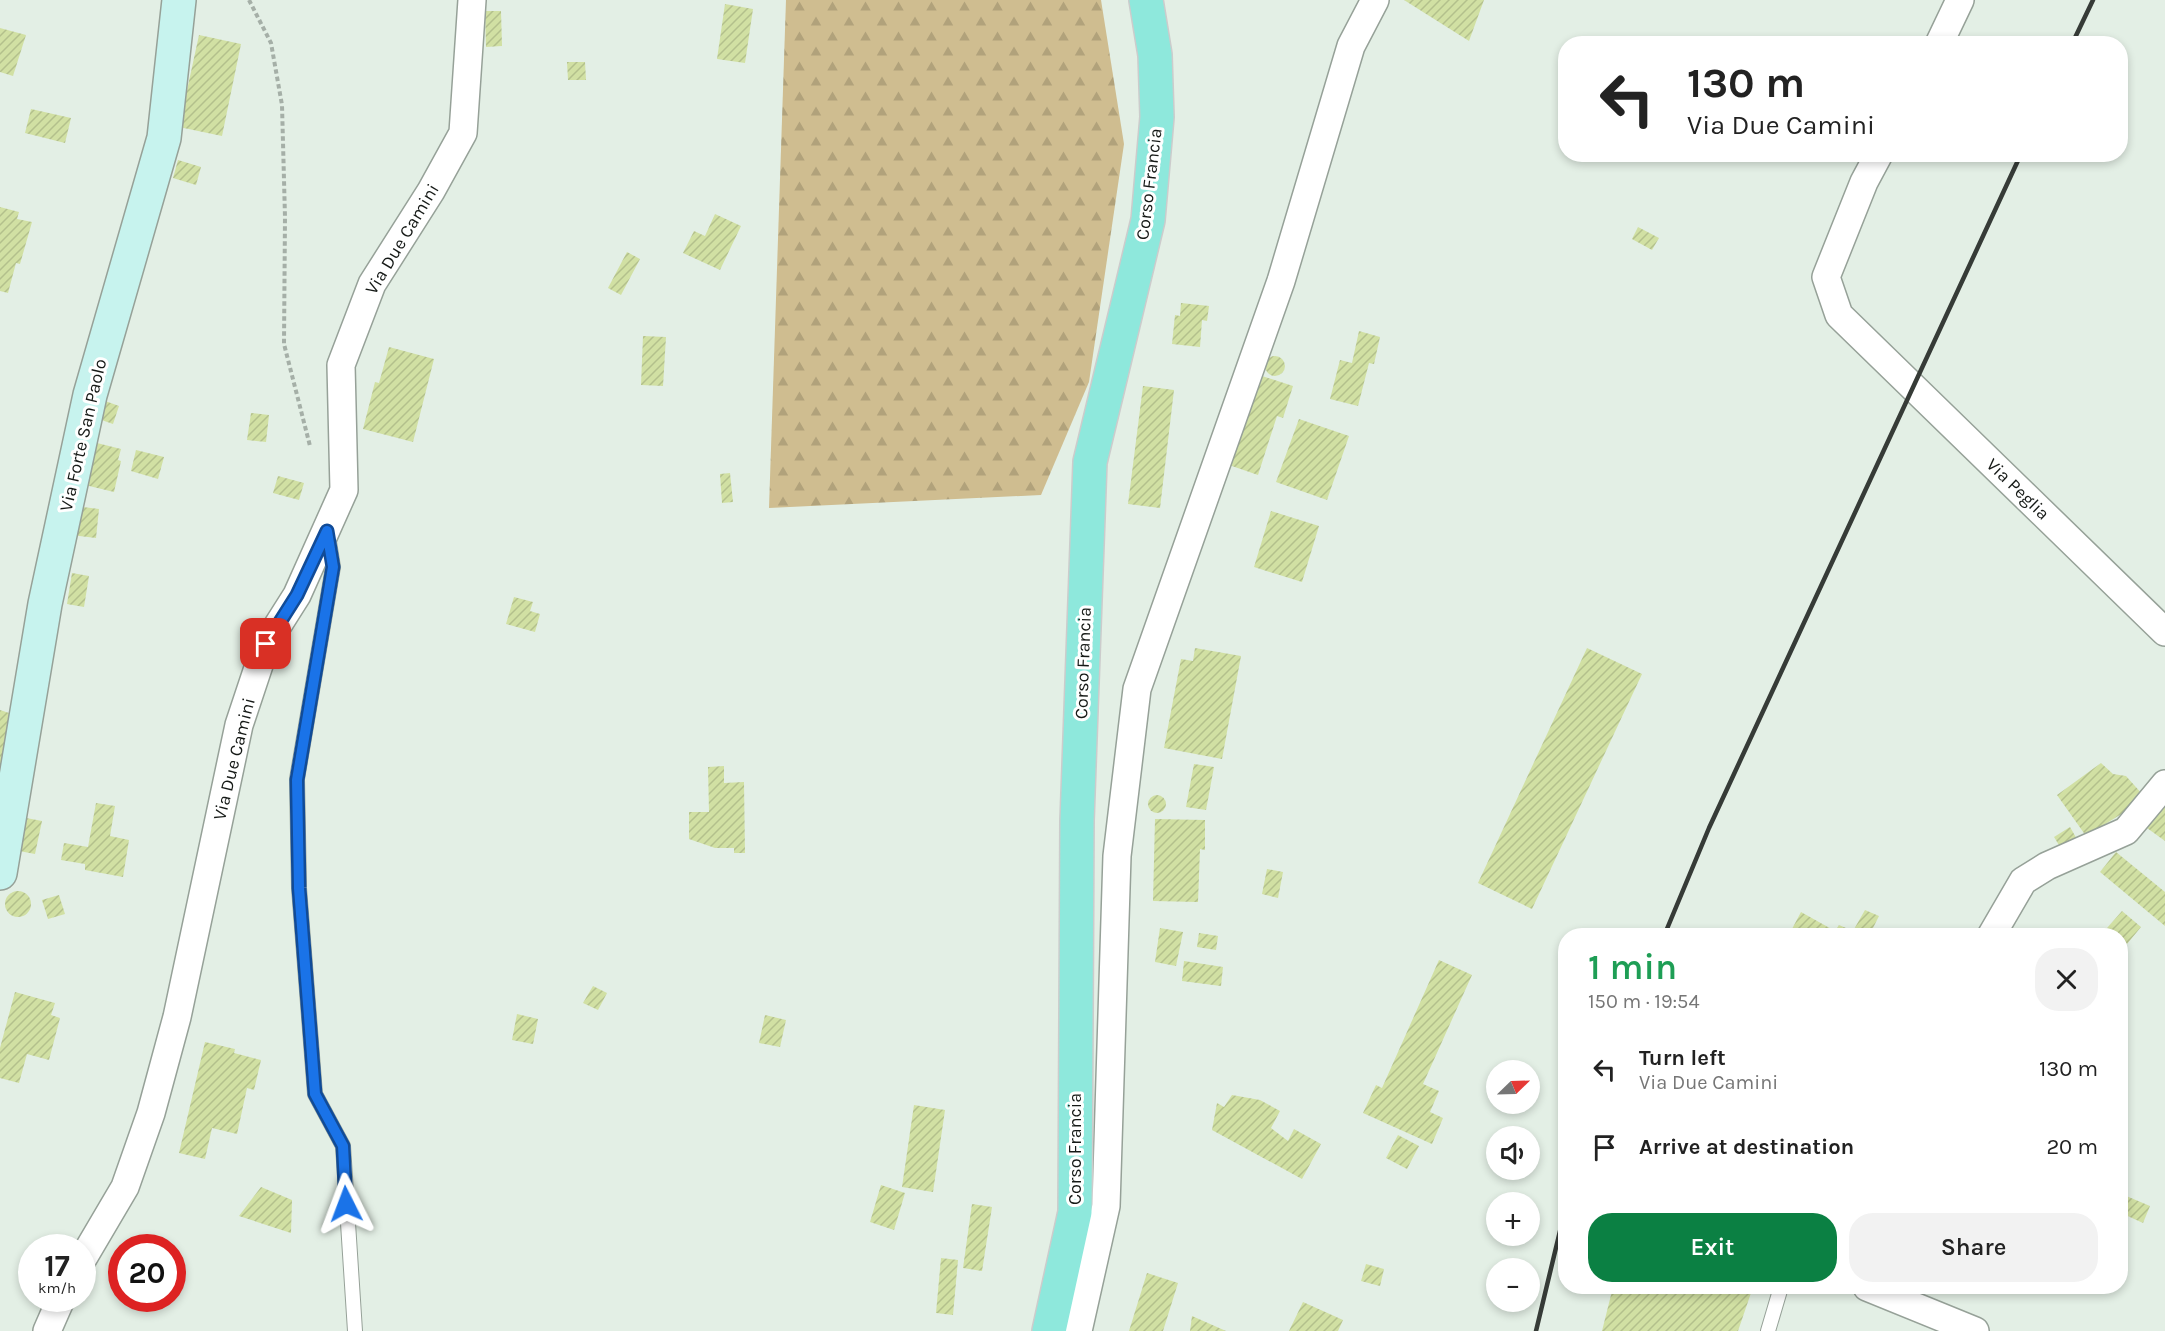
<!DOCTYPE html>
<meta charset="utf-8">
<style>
:root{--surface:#fff;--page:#f2f2f2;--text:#222;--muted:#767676;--accent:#0b8043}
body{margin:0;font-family:Karla,sans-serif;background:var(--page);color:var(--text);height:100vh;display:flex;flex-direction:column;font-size:22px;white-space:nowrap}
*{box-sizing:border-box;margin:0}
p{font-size:20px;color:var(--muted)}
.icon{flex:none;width:33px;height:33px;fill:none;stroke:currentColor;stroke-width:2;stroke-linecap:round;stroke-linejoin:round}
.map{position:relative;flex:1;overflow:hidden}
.details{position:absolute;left:1558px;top:928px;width:570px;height:366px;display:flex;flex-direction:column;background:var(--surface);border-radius:24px;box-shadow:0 3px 9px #0003}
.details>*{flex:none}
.top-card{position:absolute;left:1558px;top:36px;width:570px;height:126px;border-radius:24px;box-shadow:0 3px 9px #0003;background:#fff;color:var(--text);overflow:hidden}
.needle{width:39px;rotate:67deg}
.fabs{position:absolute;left:1486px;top:1060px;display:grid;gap:12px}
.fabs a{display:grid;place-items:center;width:54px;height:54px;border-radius:50%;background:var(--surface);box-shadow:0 3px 9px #0003;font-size:30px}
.speed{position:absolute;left:18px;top:1234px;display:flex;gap:12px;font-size:30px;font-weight:700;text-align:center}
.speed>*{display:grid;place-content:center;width:78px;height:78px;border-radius:50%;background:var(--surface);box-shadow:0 3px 9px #0003;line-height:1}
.speed small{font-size:15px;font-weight:400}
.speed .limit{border:9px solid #d22;background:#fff;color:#111}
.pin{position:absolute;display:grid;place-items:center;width:51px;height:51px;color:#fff;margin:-26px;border-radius:12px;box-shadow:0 3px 9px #0006}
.me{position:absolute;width:66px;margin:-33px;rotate:357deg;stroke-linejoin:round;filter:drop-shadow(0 0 4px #0008)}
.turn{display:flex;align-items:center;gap:21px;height:126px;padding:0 30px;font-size:27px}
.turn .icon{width:78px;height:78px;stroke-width:2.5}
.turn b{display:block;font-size:42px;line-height:51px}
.round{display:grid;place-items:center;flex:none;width:63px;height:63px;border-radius:24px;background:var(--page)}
.headline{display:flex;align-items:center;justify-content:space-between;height:102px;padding:0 30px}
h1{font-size:36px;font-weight:600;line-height:45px;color:#1e9e55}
.cta{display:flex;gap:12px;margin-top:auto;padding:12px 30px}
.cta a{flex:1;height:69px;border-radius:24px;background:var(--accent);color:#fff;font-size:24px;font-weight:600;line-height:69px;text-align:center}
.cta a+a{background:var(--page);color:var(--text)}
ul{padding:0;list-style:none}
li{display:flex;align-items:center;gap:18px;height:78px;padding:0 30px}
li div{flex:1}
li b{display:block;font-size:22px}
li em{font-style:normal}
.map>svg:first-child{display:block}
.forest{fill:url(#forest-firs)}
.building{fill:url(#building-hatch)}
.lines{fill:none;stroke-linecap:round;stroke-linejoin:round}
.lane-casing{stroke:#96a198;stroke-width:16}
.street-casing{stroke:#96a198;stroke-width:30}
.secondary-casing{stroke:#96a198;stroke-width:36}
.primary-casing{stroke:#ccc;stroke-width:36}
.path{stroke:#a5afa7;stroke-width:4;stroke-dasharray:4.5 3;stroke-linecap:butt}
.lane{stroke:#fff;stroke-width:14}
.street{stroke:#fff;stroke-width:27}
.secondary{stroke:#c7f3ee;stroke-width:33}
.primary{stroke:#8ee8dc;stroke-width:33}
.rail{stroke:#363b37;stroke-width:4.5}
.route-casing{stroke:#114b97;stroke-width:15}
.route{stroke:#1a73e8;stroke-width:10}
.labels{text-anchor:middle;stroke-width:6;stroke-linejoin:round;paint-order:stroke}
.street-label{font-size:18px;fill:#151916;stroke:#fff}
</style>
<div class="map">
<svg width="2165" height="1331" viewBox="0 0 2165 1331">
<defs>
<pattern id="forest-firs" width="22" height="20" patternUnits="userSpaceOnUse" patternTransform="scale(1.5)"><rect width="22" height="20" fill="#cfbd90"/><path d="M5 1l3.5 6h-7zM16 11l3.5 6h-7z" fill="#b1a27b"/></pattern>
<pattern id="building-hatch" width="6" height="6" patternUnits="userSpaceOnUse" patternTransform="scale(1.5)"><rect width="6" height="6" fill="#d1e0a3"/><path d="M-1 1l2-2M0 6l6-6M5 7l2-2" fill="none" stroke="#b3c08c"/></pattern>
</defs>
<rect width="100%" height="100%" fill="#e3efe5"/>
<!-- forest -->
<polygon class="forest" points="786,0 1101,0 1124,144 1089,382 1041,495 769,508"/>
<!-- building -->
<g class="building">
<polygon points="1404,0 1484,0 1469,41"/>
<polygon points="725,4 753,9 745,63 717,59"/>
<polygon points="485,11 501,11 502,46 486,47"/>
<polygon points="0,28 26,35 13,76 0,72"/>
<polygon points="199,35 241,44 222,136 179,127"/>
<polygon points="567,62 585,62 586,80 568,80"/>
<polygon points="31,109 71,118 65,143 25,133"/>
<polygon points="178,160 201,167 196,185 173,178"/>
<polygon points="0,207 19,212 17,219 32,222 20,264 16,263 8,293 0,291"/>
<polygon points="715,214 741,226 720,270 683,253 694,231 705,236"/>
<polygon points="1638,227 1659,238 1652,250 1632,239"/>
<polygon points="627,252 640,259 621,295 608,288"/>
<polygon points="1181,303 1209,306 1207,321 1202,320 1200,347 1172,344 1175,315 1180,316"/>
<polygon points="1359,331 1380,337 1374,364 1369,363 1358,406 1330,399 1340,360 1352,363"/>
<polygon points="643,336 666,337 663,386 641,385"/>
<polygon points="389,347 434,359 413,442 363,429 375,382 379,383"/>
<circle cx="1275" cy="366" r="10"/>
<polygon points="1259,375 1293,386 1283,418 1277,416 1258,475 1229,465"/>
<polygon points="1143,386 1174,390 1160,508 1128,504"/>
<polygon points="97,398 119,406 113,424 90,416"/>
<polygon points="251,413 269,415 266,442 247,440"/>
<polygon points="1299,419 1349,436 1327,500 1276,482"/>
<polygon points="97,443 121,449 118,460 121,461 114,492 81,484"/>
<polygon points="136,450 164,457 158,479 131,471"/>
<polygon points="730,473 733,502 722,503 720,474"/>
<polygon points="278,476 304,483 299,500 273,493"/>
<polygon points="75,506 99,509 96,538 71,535"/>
<polygon points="1271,511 1319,526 1302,582 1254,567"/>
<polygon points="72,573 89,576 84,607 67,604"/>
<polygon points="514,597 533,602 530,611 540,614 535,632 506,624"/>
<polygon points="1195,648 1241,656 1222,759 1164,748 1181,659 1193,661"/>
<polygon points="1587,648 1642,674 1532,909 1478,883"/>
<polygon points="0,710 18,716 0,775"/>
<polygon points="2101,763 2113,774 2126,776 2143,795 2139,803 2086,836 2057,795"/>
<polygon points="1194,764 1214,767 1206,810 1186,807"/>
<polygon points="724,766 724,783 744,782 745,853 734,853 734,848 715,848 689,839 689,812 709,812 708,767"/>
<circle cx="1157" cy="804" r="9"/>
<polygon points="96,803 115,806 110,836 129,840 123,877 85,870 85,864 61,860 64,843 88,847"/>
<polygon points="2165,803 2165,841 2147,828"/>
<polygon points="21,817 42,821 35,854 14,850"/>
<polygon points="1155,819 1205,820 1205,850 1200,849 1198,902 1153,901"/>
<polygon points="2070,827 2078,841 2062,850 2054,837"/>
<polygon points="2116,852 2165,892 2165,926 2100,872"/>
<polygon points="1267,869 1283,872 1278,898 1262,894"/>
<circle cx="18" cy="904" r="13"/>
<polygon points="59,895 65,914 48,919 42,900"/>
<polygon points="1865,910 1879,916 1869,936 1807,936 1792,929 1801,912 1835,931 1839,925 1853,931"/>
<polygon points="2122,911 2141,927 2127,944 2121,936 2107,928"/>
<polygon points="1160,928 1183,932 1176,966 1155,962"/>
<polygon points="1199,933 1218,936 1216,950 1197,947"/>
<polygon points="1439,960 1472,975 1423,1084 1439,1091 1430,1112 1443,1118 1432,1144 1363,1113 1376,1085 1382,1088"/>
<polygon points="1184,961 1223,967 1221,986 1182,981"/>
<polygon points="593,986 607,993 598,1010 583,1003"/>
<polygon points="15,992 55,1003 51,1015 60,1018 49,1060 27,1054 19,1083 0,1078 0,1048"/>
<polygon points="517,1014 538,1019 533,1044 512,1040"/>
<polygon points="765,1015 786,1020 780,1047 759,1043"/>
<polygon points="205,1042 235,1049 234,1053 261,1060 254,1090 247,1088 237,1134 212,1128 205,1159 179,1153"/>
<polygon points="1232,1095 1260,1100 1280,1111 1271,1128 1288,1141 1294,1129 1321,1144 1302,1179 1212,1130 1217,1103 1224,1107"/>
<polygon points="914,1105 945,1110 933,1192 902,1187"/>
<polygon points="1398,1135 1419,1146 1407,1169 1386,1158"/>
<polygon points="881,1185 905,1193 894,1230 870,1222"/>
<polygon points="261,1187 292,1200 291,1233 239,1216"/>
<polygon points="2124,1195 2150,1206 2143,1223 2121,1213"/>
<polygon points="972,1204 992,1207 982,1271 963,1268"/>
<polygon points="941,1258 958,1260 953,1315 936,1313"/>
<polygon points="1366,1264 1384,1269 1380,1286 1361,1281"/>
<polygon points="1147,1273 1178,1283 1163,1331 1129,1331"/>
<polygon points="1613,1287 1753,1287 1738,1331 1602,1331"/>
<polygon points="1303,1302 1343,1320 1338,1331 1289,1331"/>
<polygon points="1192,1316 1226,1331 1190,1331"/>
</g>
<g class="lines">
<!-- lane casing -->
<g class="lane-casing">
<g id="lane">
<polyline points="328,536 333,567 297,779 299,888 315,1094 343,1146 355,1331"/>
<polyline points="1768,1331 1781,1287"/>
</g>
</g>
<!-- street casing -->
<g class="street-casing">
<g id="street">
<polyline points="1939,44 1960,0"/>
<polyline points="1879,154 1864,182 1826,277 1839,315 2165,632"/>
<polyline points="1991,936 2023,881 2047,866 2126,831 2165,784"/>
<polyline points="82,1260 125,1187 151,1113 177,1017 239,725 266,644 297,595 344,490 341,365 372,284 431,191 463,133 472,0"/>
<polyline points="1867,1287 1975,1331"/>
<polyline points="47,1331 61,1299"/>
<polyline points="1078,1331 1106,1206 1117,856 1137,689 1281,281 1351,46 1375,0"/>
</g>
</g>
<!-- secondary casing -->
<g class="secondary-casing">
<polyline id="secondary" points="0,873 45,604 90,395 164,138 179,0"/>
</g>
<!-- primary casing -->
<g class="primary-casing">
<polyline id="primary" points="1049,1331 1075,1212 1077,821 1090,462 1148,220 1157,117 1155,55 1146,0"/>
</g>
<!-- path -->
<polyline class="path" points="249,0 271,43 282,105 285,217 284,344 310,446"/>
<!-- lane -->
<use href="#lane" class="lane"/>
<!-- street -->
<use href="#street" class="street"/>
<!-- secondary -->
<use href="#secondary" class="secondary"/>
<!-- primary -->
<use href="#primary" class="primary"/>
<!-- rail -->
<g class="rail">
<polyline points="2072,44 2093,0"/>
<polyline points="1664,936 1709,828 2021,154"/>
<polyline points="1536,1331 1566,1206"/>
</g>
</g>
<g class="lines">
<!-- route casing -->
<g class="route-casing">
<polyline id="route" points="266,644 297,595 327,531 333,567 297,780 299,888 315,1094 343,1146 346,1204"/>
</g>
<!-- route -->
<use href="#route" class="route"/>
</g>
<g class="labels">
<!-- street labels -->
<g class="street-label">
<text transform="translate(1149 184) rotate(-83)" y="6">Corso Francia</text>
<text transform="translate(402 239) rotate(-59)" y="6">Via Due Camini</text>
<text transform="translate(83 435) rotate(-77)" y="6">Via Forte San Paolo</text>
<text transform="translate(2018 489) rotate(44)" y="6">Via Peglia</text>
<text transform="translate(1083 663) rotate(-88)" y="6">Corso Francia</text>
<text transform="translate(234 759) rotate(-76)" y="6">Via Due Camini</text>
<text transform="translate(1075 1149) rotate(-90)" y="6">Corso Francia</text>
</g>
</g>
</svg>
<div class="fabs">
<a><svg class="needle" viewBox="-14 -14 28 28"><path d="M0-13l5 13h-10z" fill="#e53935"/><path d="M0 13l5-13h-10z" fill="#767676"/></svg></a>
<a><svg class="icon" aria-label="sound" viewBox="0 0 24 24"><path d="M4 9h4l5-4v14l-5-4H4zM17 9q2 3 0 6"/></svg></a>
<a>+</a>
<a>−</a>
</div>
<div class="speed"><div>17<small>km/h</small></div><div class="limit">20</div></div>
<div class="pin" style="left:266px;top:644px;background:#d93025"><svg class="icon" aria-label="arrive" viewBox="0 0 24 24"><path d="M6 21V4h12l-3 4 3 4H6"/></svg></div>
<svg class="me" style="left:346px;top:1204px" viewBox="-20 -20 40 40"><path d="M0-17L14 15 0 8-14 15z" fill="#1a73e8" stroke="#fff" stroke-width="4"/></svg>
<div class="top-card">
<div class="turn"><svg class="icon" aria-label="left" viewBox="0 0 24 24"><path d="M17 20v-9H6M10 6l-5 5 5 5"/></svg><div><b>130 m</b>Via Due Camini</div></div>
</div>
<section class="details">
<div class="headline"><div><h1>1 min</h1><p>150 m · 19:54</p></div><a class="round"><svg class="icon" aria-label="close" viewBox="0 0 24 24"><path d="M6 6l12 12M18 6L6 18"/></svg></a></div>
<ul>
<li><svg class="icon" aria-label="left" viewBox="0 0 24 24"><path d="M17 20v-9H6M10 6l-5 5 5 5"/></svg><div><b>Turn left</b><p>Via Due Camini</p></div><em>130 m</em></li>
<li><svg class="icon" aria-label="arrive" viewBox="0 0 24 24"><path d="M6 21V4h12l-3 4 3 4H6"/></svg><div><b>Arrive at destination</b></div><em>20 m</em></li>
</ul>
<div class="cta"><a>Exit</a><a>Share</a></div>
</section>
</div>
